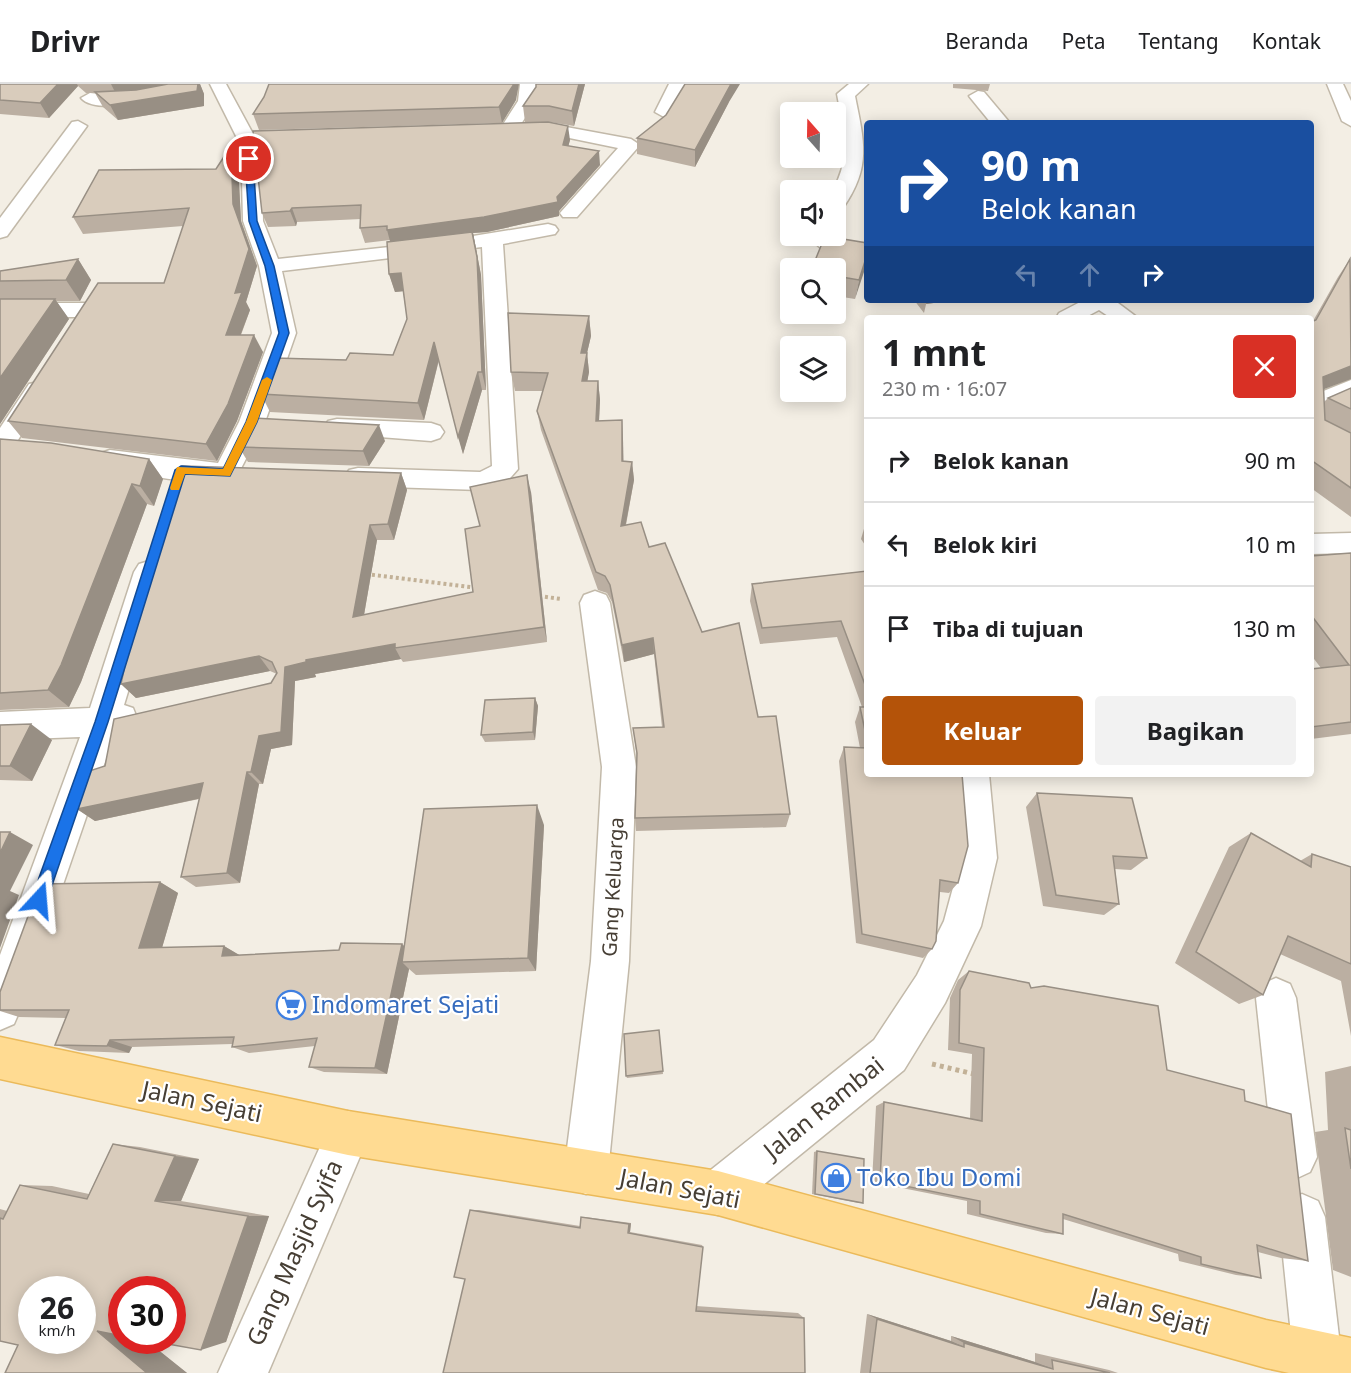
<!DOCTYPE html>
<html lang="id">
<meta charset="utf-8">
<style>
:root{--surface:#fff;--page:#f2f2f2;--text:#202124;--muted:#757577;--line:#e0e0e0;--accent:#b45309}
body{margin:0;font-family:"Noto Sans",sans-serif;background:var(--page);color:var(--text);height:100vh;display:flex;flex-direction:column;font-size:22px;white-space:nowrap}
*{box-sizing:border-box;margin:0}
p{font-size:20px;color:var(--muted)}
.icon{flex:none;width:33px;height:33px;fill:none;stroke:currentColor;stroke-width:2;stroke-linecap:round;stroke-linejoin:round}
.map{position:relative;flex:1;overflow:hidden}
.details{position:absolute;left:864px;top:231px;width:450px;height:462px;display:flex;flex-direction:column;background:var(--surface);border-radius:6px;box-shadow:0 3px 15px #0003}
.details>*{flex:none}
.banner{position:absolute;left:864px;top:36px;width:450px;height:183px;border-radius:6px;box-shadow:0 3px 15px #0003;background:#1a4fa0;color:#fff;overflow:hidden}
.needle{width:39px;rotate:340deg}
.buttons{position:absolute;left:780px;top:18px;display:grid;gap:12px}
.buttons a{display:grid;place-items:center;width:66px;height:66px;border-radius:6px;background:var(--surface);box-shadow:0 3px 15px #0003;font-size:30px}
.speed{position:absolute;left:18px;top:1192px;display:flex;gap:12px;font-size:30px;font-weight:700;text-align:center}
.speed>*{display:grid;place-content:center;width:78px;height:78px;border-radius:50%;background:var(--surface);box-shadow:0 3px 15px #0003;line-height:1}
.speed small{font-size:15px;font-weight:400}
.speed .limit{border:9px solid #d22;background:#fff;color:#111}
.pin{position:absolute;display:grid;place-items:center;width:51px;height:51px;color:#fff;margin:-26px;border:3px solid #fff;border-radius:50%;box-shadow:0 2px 6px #0007}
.me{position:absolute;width:66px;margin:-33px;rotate:19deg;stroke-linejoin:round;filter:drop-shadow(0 0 4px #0008)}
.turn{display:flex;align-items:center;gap:21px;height:126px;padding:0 18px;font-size:27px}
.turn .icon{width:78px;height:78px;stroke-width:2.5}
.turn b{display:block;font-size:42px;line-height:51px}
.lanes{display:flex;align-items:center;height:57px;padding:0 18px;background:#0003;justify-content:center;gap:30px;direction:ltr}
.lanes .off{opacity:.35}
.round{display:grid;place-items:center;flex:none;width:63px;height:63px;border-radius:6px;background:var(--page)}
.overview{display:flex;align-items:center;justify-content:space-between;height:102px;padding:0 18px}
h1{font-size:36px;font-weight:700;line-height:45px}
.action{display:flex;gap:12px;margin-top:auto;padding:12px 18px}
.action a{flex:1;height:69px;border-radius:6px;background:var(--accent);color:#fff;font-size:24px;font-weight:700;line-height:69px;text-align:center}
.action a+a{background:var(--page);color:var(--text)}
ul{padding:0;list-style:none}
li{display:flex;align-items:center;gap:18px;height:84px;padding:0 18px;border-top:2px solid var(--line)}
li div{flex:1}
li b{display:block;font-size:22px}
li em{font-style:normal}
header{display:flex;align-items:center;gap:36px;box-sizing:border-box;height:84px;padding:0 30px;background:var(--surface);border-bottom:2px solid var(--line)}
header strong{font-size:28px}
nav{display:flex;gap:33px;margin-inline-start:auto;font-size:21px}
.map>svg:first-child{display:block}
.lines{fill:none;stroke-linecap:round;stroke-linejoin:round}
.minor-casing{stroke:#c2b9a9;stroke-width:3}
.major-casing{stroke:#ebba5a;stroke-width:3}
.path-far1{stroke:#c2b197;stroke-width:4;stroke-dasharray:3 3;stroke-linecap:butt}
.path{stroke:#c2b197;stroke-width:5;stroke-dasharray:4 4;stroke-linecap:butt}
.minor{fill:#fff;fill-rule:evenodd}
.major{fill:#ffdb92;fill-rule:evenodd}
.wall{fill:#bbafa2}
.shaded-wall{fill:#988f84}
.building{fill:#d9ccbc;stroke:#988f84;stroke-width:1.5;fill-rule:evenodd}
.route{fill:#1a73e8;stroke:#114b97;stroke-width:1.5}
.slow{fill:#f59e0b}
.labels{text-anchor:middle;stroke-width:4.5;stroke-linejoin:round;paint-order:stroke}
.street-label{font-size:20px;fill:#463e34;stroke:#fff}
.near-shop-label{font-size:24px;fill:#366cbe;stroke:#fff;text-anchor:start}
.near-street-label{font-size:24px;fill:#463e34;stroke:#fff}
</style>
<header>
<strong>Drivr</strong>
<nav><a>Beranda</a><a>Peta</a><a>Tentang</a><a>Kontak</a></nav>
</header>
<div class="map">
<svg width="1351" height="1289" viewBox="0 0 1351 1289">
<rect width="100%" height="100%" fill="#f3eee4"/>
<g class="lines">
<!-- minor casing -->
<g class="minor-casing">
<g id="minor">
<path d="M210,0H226L252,48L298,47L307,52L298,57L256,59L262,95L263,137L278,175L436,158L548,140L555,142L558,146L555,150L503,160L518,385L505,400L480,406L358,402L349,400L345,393L349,386L358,384L480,388L492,382L482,163L282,187L296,249L265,338L235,396C207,404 130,390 101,381L97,375L101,369L110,366L218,379L239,338L272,249L259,182L243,137L242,95L237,54Z"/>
<polygon points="520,0 536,0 536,17 521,40 550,40 631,55 640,61 577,133 563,133 560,129 618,64 550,50 503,49 500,45 518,17"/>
<polygon points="669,0 685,0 673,28 664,33 655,28"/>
<path d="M849,0H868L855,12C864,58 872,82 843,124L836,126V106H833C852,71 844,48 837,10Z"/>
<polygon points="1327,0 1343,0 1351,17 1351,42 1342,37"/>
<path d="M144,7L150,8L153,12L150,16C134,20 93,28 81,14L90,9L116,12Z"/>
<polygon points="978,7 984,8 1010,39 991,39 969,12"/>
<polygon points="78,37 87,42 7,152 0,154 0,134 72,38"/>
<path d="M810,152H830L840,159L867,160V172C845,173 822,173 810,152Z"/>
<polygon points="1084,216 1114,216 1138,234 1111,234 1099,226 1084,234 1056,234 1059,229"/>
<polygon points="0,219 89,219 97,221 100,226 97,231 89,233 0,233"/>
<polygon points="1351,296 1351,313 1311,330 1311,312"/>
<polygon points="38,298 47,300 50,306 9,370 0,373 0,344 29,300"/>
<polygon points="337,335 431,339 440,342 444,348 440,354 431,357 328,349 324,343 328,337"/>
<polygon points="1351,449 1351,469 1311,470 1311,450"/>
<polygon points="149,477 159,480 164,488 124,621 133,624 137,634 133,644 115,649 20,926 14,940 0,946 0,871 80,653 0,656 0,628 90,624 134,488 139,480"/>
<polygon points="595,507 606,511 610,519 636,683 629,877 608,1088 602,1104 586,1110 570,1104 564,1088 591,877 602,683 580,519 584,511"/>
<polygon points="955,690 989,690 997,774 981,842 945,919 904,986 734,1125 718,1131 702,1125 696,1109 702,1093 874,956 917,891 944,837 961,774"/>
<polygon points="1276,894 1290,900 1296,914 1317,1073 1310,1088 1295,1095 1280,1088 1273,1073 1256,914 1262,900"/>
<polygon points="348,1027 363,1034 370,1049 268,1289 218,1289 333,1034"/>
<polygon points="1302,1110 1318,1117 1325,1133 1341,1270 1334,1287 1330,1289 1300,1287 1293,1270 1279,1133 1286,1117"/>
</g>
</g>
<!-- major casing -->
<g class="major-casing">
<polygon id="major" points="0,953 348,1027 718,1087 1266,1236 1351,1254 1351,1289 1289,1289 1266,1284 718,1131 348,1071 0,995"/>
</g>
<!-- path-far1 -->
<g class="path-far1">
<polyline points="366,490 478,504"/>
<polyline points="539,512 561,515"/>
</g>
<!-- path -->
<polyline class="path" points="932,980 974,990"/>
<!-- minor -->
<use href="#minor" class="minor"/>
<!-- major -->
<use href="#major" class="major"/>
</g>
<!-- wall -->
<g class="wall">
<polygon points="0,0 200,0 204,10 204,22 118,36 103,23 95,9 86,9 78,2 49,34 0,30"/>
<polygon points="585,0 574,42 550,38 525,38 523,22 536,3"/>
<polygon points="953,0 990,0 988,7 953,4"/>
<polygon points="516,16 502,39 259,46 253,30"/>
<polygon points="729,18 695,83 637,70 637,54"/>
<polygon points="570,56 568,62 600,81 559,127 559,132 487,148 473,149 481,191 486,306 482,306 463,370 439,276 424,336 270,328 261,310 346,276 393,271 407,235 403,207 395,208 389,190 390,156 365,159 360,144 361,135 297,138 296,142 268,143 262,129"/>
<polygon points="238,79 241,137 257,182 246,218 250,226 241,251 263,268 237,337 217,377 22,354 8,337 164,199 183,142 83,150 73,133 216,85"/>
<polygon points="867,159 855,215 836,212 836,184"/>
<polygon points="78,175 91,196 80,217 56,217 69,235 0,340 0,187"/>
<polygon points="1350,175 1324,305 1324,318 1328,314 1351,304 1351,433 1311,404 1311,238 1313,237 1338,193"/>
<polygon points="914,216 956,216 926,220 924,229"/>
<polygon points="589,232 591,252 587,269 589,288 587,297 598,297 600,316 599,337 622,336 623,377 632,378 634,396 626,441 649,463 702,548 758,633 790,730 786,743 636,747 635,734 637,674 633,644 662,643 654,570 624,578 612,518 607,509 598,506 541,346 537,327 543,307 515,307 511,288"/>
<polygon points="0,355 149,375 163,395 154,422 147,420 81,598 69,623 0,626"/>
<polygon points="385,357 369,382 248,378 239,363"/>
<polygon points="401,389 407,406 394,456 377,456 364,531 473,508 480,442 531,408 547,558 403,578 401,575 315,590 316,593 295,597 292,661 271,665 263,700 259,700 240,799 196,803 181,793 199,715 95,737 77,725 105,682 271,599 277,590 270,587 136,614 121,600"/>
<polygon points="866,438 867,438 867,464 861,455"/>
<polygon points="1351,469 1351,650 1311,655 1311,585 1321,584 1311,571 1311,472"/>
<polygon points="867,487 867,690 958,799 949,809 940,808 932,865 923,874 856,859 839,677 844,663 860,664 855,638 860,623 862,623 837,553 760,560 750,517 752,500"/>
<polygon points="535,614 538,622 535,656 485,658 481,651"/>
<polygon points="0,641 52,656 32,697 0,696"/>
<polygon points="1037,709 1147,774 1131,786 1115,785 1119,820 1104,831 1043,822 1026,723"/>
<polygon points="544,741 536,887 416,891 409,885 387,990 324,988 309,983 315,962 249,969 232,963 232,960 132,963 129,969 79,967 55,961 66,934 19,933 0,927 0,908 160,798 178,809 162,864 224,862 239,871 339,866 402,860 404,862"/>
<polygon points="1251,749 1300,777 1312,770 1351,783 1351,952 1341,897 1280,870 1263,911 1239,920 1175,879 1229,763"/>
<polygon points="969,887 1031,904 1167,986 1245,1017 1308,1177 1281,1174 1258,1168 1261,1194 1236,1191 1179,1177 1178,1170 1063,1135 1063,1150 1046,1149 967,1130 967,1117 872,1098 876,1022 884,1018 970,1035 972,970 948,966 950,914 958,896"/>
<polygon points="659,946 663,990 627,994 626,992"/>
<polygon points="1351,982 1351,1193 1333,1186 1315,1048 1328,1046 1325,988"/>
<polygon points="113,1060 140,1063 199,1075 181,1117 269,1132 226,1258 172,1206 122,1257 147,1257 187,1289 5,1289 18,1261 0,1257 0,1125 7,1127 20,1101 52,1102 89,1110"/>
<polygon points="817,1067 863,1119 859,1119 812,1110 814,1068"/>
<polygon points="470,1126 479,1126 580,1142 581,1133 585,1133 631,1139 630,1148 702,1161 703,1163 696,1222 798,1229 804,1234 805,1289 465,1195"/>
<polygon points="867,1230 951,1257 951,1252 1035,1278 1035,1269 1109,1286 1118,1289 860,1289"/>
</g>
<!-- shaded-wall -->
<g class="shaded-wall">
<polygon points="58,0 77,0 78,2 49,34 40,19"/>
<polygon points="111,0 172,0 116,10"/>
<polygon points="198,0 200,0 204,10 204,22 118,36 110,21"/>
<polygon points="514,0 519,0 516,16 502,39 499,23"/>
<polygon points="579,0 585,0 574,42 572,27"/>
<polygon points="731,0 740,0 729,18 695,83 695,66"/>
<polygon points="568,42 570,56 565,75 563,61"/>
<polygon points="231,62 238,79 241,137 257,182 246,218 250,226 234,268 226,251 233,120"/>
<polygon points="599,67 600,81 559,127 559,132 487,148 473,149 481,191 486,306 482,288 391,161 387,146 557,113"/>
<polygon points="292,124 297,138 296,142 290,127"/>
<polygon points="867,171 867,179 855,215 859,196"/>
<polygon points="78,175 91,196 80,217 66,196"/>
<polygon points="401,189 406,207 395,208 389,190"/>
<polygon points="55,215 69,235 0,340 0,294"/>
<polygon points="927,216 956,216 926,220 924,229"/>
<polygon points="589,232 591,252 587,269 589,288 584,316 581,269"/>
<polygon points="254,251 263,268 237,337 217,377 206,360"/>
<polygon points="434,258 439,275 424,336 418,319"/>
<polygon points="1351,282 1351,295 1311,310 1323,293"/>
<polygon points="478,288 482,306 463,370 458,353"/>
<polygon points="598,297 600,316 598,356 596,337"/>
<polygon points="622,336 623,355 624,396 622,377"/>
<polygon points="379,341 385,357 369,382 363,367"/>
<polygon points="149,375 163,395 154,422 140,402"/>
<polygon points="632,378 634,396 622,460 621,442"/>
<polygon points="401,389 407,406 394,456 388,440"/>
<polygon points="527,391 531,408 547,558 544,543"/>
<polygon points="132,400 147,420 81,598 69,623 48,606"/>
<polygon points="370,441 377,456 361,548 353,533"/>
<polygon points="653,554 654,570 624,578 622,561"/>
<polygon points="395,560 395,564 401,575 315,590 316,593 295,597 292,661 271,665 263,700 251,688 259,652 285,583 306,576"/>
<polygon points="259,572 270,587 136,614 121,600"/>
<polygon points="535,614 538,622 535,656 533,648"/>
<polygon points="31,640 52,656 32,697 10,682"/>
<polygon points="247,688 259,700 240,799 227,789"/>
<polygon points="203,699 216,711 95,737 77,725"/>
<polygon points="537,721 544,741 536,887 528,874"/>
<polygon points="10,748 33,761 10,807 19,811 0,864 0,769"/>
<polygon points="160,798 178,809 159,874 139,864"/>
<polygon points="402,860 412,870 402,878 409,885 387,990 375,984"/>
<polygon points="224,862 241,872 222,872"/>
<polygon points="110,956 132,963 129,969 107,962"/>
<polygon points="175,1072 199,1075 181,1117 155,1117"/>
<polygon points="248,1132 269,1132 226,1258 201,1266"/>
<polygon points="631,1139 630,1148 628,1149 629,1140"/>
<polygon points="867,1230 951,1257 964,1263 877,1235"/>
<polygon points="122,1242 122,1257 147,1257 187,1289 147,1289 97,1247"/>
<polygon points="951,1252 1035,1278 1053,1285 964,1259"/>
</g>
<!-- building -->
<g class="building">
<polygon points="0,0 58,0 40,19 0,16"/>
<polygon points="168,0 198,0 197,7 110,21 95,8 136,6"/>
<polygon points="269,0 514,0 499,23 253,30 264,13"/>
<polygon points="536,0 579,0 572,27 549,22 523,22 536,3"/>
<polygon points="685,0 731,0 695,66 637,54 666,31"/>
<polygon points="548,38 568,42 563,61 599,67 557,113 558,118 484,133 387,146 387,142 360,144 361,121 292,124 290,127 262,129 253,47"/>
<polygon points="231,62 233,120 249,165 235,209 242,208 226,251 254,251 228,320 206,360 8,337 98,199 164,199 189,124 73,133 99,86 216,85"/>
<polygon points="472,148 477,173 482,288 478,288 458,353 434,258 418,319 261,310 275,274 346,276 350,269 393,271 407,235 401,189 389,190 387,158"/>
<polygon points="825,152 867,159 867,171 859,196 836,192 836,184 812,184"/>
<polygon points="78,175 66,196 0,197 0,187"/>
<polygon points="1350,175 1351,282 1323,293 1325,336 1351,349 1351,404 1311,376 1311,238 1316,236"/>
<polygon points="0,215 55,215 0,294"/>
<polygon points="508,229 589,232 581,269 587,269 582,297 598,297 596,337 622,336 622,377 632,378 621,442 641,438 649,463 665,459 702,548 739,539 758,633 776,632 790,730 635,734 637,669 633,644 664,643 653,554 622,561 610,501 605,492 596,488 537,327 548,289 511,288"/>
<polygon points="1351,304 1351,325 1328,314"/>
<polygon points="253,334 379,341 363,367 239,363"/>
<polygon points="0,355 51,359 149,375 140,402 132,400 61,581 48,606 0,609"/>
<polygon points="182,382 401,389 388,440 370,441 353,533 473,508 465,445 480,442 470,403 527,391 544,543 395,564 395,560 306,576 306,578 285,583 281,648 259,652 251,688 247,688 227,789 181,793 203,699 77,725 83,689 105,682 114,635 271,599 277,589 272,578 259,572 121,600 137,524"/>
<polygon points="1351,469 1351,638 1311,643 1311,585 1349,581 1311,531 1311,472"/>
<polygon points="867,487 867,606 841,537 762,544 752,500"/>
<polygon points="535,614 533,648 481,651 485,616"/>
<polygon points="860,623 867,623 867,656"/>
<polygon points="31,640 10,682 0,682 0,641"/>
<polygon points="844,663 867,664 867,690 962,690 968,762 958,799 940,796 936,857 932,865 862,850"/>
<polygon points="1037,709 1132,714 1147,774 1113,772 1119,820 1056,811"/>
<polygon points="537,721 528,874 402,878 424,725"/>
<polygon points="0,748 10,748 0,769"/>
<polygon points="1251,749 1311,783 1312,770 1351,783 1351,880 1288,852 1263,911 1196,868"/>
<polygon points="160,798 139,864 224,862 222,872 339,866 341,859 402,860 375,984 309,983 317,954 232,963 234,953 110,956 107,962 55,961 69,926 0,926 0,908 40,800"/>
<polygon points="969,887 1029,899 1031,904 1044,902 1158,922 1167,986 1244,1006 1245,1017 1291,1030 1308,1177 1257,1161 1261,1194 1201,1180 1201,1173 1063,1130 1063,1150 980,1130 980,1117 880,1097 884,1018 982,1037 984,964 959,959 960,906"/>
<polygon points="659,946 663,987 626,992 624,950"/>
<polygon points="1345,1044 1351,1046 1351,1085"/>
<path d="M113,1060L175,1072L155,1117L248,1132L201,1266L151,1257H172V1206H122V1252L97,1247L147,1289H5L18,1261L0,1257V1134L3,1135L20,1101L87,1115ZM32,1206H82V1257H32Z"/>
<polygon points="817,1067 864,1075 863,1119 815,1110"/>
<polygon points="470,1126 580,1144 581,1133 629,1140 628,1149 703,1163 696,1227 804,1234 805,1289 443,1289 465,1195 454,1193"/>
<polygon points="877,1235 964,1263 964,1259 1053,1285 1052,1276 1110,1289 870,1289"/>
</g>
<!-- route -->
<polygon class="route" points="249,72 253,75 257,137 274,182 289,249 257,338 230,392 185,390 108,638 47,816 45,821 39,823 34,821 31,816 95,638 175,386 181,382 223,385 246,338 279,249 265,182 249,137 245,75"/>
<!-- slow -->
<polygon class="slow" points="267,293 272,296 257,338 230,392 185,390 179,406 171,406 170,404 177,383 223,385 246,338 262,296"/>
<!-- icons -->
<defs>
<g id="supermarket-ring" transform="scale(1.5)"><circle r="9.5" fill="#fff" stroke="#3f7fe0" stroke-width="1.5"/><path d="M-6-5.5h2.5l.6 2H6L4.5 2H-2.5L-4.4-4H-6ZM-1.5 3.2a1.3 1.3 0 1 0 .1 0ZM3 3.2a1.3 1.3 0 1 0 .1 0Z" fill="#3f7fe0"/></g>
<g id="shop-ring" transform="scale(1.5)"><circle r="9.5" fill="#fff" stroke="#3f7fe0" stroke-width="1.5"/><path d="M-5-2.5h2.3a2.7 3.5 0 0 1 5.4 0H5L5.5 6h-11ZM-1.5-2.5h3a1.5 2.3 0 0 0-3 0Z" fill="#3f7fe0"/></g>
</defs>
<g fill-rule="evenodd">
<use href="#supermarket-ring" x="291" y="921"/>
<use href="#shop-ring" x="836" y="1094"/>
</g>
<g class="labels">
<!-- street labels -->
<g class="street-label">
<text transform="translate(613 803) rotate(-87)" y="7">Gang Keluarga</text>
</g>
<!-- near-shop labels -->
<g class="near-shop-label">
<text x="312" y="929">Indomaret Sejati</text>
<text x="857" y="1102">Toko Ibu Domi</text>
</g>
<!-- near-street labels -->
<g class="near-street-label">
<text transform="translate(202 1018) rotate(12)" y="8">Jalan Sejati</text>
<text transform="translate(824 1024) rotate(-39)" y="8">Jalan Rambai</text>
<text transform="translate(680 1105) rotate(11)" y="8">Jalan Sejati</text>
<text transform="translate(295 1169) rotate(-66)" y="8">Gang Masjid Syifa</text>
<text transform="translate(1150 1228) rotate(15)" y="8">Jalan Sejati</text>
</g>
</g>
</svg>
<div class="buttons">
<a><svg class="needle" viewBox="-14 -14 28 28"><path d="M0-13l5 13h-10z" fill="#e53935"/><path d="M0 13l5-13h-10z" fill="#757577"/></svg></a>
<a><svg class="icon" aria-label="sound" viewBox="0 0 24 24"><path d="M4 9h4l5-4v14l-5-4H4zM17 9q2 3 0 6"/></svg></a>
<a><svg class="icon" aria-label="search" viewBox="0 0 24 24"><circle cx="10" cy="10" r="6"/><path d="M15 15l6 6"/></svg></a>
<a><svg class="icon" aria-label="layers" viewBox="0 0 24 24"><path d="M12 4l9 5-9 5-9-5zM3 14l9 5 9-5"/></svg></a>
</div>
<div class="speed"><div>26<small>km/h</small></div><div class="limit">30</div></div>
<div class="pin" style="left:249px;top:75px;background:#d93025"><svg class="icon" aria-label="arrive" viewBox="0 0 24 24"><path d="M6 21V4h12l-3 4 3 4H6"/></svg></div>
<svg class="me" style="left:39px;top:816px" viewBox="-20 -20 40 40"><path d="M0-17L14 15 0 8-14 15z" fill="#1a73e8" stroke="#fff" stroke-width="4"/></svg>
<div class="banner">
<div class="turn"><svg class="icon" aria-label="right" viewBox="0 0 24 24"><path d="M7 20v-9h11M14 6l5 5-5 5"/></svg><div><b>90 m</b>Belok kanan</div></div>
<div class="lanes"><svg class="icon off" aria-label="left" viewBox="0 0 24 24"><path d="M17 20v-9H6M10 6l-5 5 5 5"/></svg><svg class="icon off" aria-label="ahead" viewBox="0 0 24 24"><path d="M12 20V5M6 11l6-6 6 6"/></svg><svg class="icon" aria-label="right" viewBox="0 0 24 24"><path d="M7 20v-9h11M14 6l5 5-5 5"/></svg></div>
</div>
<section class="details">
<div class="overview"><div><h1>1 mnt</h1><p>230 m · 16:07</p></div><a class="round" style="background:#d93025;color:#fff"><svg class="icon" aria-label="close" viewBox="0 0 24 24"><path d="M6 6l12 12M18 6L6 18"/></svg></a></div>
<ul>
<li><svg class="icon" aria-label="right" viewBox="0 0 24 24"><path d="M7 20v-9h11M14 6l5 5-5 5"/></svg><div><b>Belok kanan</b></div><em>90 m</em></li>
<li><svg class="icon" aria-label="left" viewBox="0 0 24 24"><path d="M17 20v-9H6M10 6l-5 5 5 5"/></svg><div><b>Belok kiri</b></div><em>10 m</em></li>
<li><svg class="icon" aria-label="arrive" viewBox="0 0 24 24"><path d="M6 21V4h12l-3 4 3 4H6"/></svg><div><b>Tiba di tujuan</b></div><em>130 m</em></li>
</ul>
<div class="action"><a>Keluar</a><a>Bagikan</a></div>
</section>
</div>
